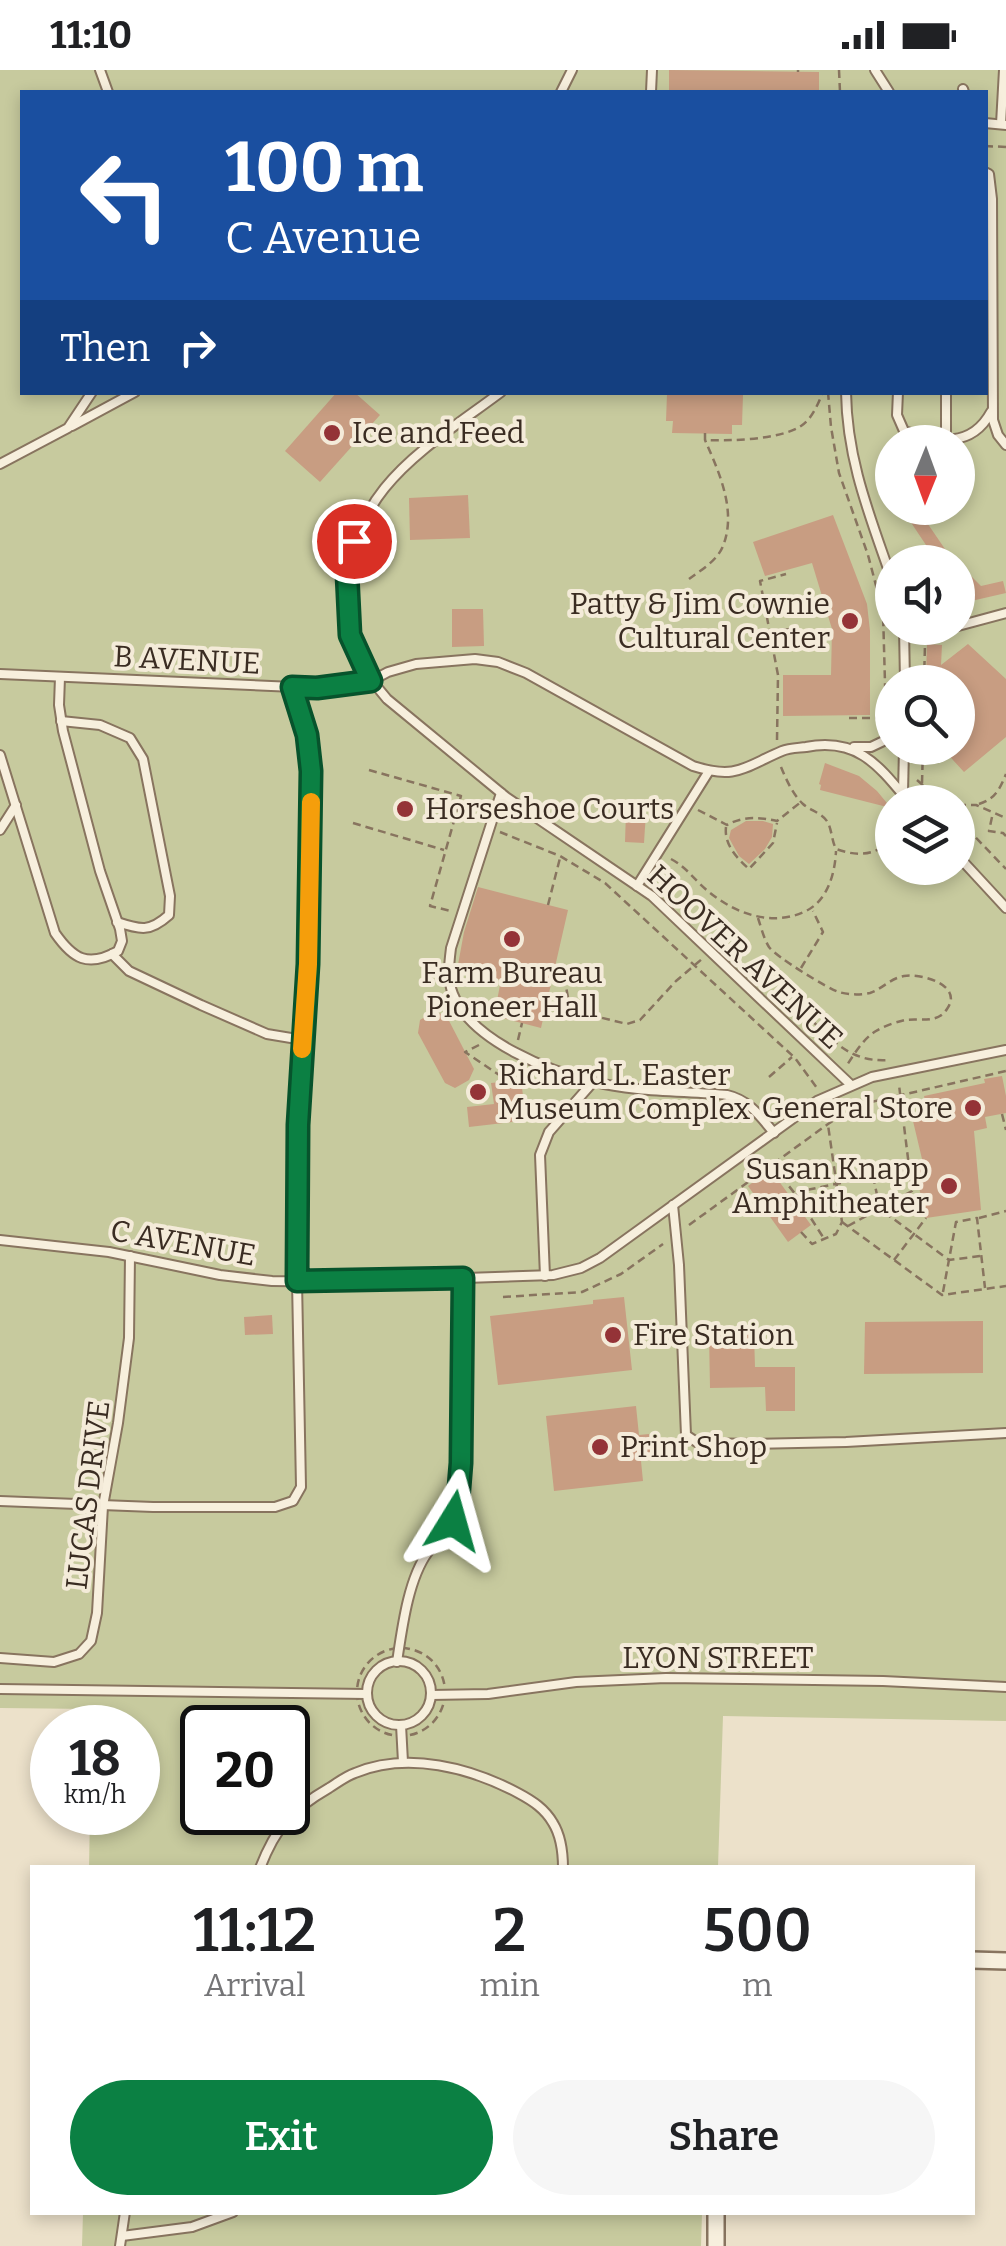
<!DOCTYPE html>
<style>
:root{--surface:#fff;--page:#f6f6f6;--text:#202124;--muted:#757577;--accent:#0b8043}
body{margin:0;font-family:Bitter,serif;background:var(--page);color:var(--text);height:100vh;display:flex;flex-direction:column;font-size:38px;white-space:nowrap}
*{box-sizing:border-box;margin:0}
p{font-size:32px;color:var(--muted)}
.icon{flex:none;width:55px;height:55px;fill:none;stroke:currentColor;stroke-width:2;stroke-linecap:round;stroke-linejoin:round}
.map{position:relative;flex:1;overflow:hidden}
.panel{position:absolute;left:30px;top:1795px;width:945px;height:350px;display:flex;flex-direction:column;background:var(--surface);border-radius:0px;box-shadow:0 5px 15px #0003}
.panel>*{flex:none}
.top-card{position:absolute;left:20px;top:20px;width:968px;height:305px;border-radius:0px;box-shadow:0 5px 15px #0003;background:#1a4fa0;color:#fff;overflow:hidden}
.needle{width:65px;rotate:181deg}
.fabs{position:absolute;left:875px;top:355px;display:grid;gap:20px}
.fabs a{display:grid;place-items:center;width:100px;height:100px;border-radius:50%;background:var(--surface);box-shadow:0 5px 15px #0003;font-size:50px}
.speed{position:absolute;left:30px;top:1635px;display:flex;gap:20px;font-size:50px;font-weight:700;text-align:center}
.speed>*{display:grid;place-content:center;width:130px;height:130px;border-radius:50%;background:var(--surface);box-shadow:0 5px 15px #0003;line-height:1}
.speed small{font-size:25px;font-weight:400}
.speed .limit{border:5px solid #111;border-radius:15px;background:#fff;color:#111}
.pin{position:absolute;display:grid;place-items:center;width:85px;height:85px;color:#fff;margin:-42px;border:5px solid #fff;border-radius:50%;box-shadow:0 2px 10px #0007}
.me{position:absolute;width:110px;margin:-55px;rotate:8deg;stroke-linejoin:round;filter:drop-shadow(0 0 8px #0008)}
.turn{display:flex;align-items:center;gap:35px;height:210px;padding:0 40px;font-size:45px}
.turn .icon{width:130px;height:130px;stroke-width:2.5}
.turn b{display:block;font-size:70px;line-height:85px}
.then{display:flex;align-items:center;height:95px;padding:0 40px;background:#0003;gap:20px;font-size:38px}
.eta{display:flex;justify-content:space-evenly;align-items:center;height:170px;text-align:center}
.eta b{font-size:60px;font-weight:600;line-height:70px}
.button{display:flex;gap:20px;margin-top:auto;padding:20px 40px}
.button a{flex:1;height:115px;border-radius:60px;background:var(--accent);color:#fff;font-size:40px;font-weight:600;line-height:115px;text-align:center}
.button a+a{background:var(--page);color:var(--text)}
.status{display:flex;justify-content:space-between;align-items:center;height:70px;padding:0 50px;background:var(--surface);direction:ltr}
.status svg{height:28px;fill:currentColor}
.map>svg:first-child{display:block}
.green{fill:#c7ca9e;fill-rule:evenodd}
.building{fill:#c89d82}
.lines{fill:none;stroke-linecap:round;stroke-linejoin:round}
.lane-casing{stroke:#88745f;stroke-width:12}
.street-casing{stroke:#88745f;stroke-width:20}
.path{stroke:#88745f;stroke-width:2.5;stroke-dasharray:8 5;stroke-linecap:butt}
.lane{stroke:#f7efdd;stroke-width:8}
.street{stroke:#f7efdd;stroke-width:15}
.route-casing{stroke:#07532c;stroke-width:25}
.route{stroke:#0b8043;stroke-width:18}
.slow{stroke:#f59e0b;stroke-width:18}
.poi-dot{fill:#943337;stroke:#f4ebd9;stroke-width:4}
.labels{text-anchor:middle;stroke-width:8;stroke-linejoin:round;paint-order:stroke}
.poi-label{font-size:30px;fill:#3a2c22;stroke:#f4ebd9;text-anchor:start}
.street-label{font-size:30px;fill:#3a2c22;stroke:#f4ebd9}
</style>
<div class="status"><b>11:10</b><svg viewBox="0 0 49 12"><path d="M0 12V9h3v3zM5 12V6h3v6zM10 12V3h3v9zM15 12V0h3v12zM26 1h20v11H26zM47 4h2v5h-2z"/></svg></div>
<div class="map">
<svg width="1006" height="2176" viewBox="0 0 1006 2176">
<rect width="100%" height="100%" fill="#ece1ca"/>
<!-- green -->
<g class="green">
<path d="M0,0H1006V1651L723,1646L718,1797L89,1798L90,1743L138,1742V1658L92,1657V1639L0,1638ZM22,22H985V322H22ZM892,372H958V438H892ZM892,492H958V558H892ZM892,612H958V678H892ZM892,732H958V798H892ZM202,1658H288V1742H202Z"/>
<polygon points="83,2143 702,2143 701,2176 82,2176"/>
</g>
<!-- building -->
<g class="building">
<polygon points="669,0 819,2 819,22 669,22"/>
<polygon points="337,322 354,322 380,345 320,412 285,381"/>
<polygon points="667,324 743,325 742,355 732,355 732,364 672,363 673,351 666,351"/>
<polygon points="468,425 470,468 410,470 409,428"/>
<polygon points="919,441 947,482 957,492 938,492 936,490 908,448"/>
<polygon points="833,445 867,534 870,561 870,645 783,646 783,605 831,605 832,559 812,493 765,506 753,472"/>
<polygon points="958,493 981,516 1003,511 1006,523 967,532 964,518 958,512"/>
<polygon points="452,539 483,539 484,576 452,577"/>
<polygon points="927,574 942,575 941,595 968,574 1006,609 1006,667 964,702 942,678 958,678 958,612 919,612 926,607"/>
<polygon points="825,693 859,706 877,721 891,738 820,720 821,715 819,714"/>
<polygon points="626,742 646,742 644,773 625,772"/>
<polygon points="746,751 763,751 773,754 772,767 765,779 749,794 739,786 729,768 731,760"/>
<polygon points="478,817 568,840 541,958 494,946 501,910 457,900 464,862"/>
<polygon points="433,942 446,945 474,999 469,1010 455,1018 445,1013 418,963 420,950"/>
<polygon points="1002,1006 1006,1026 1006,1043 985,1047 987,1058 974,1061 981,1140 926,1148 913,1091 922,1089 913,1051 929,1048 924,1026 985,1013 984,1009"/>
<polygon points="521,1010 525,1041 519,1042 520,1051 469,1057 467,1037 494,1034 491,1013"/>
<polygon points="770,1099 811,1155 788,1172 748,1116"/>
<polygon points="624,1227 632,1300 498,1315 490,1246 593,1234 593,1230"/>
<polygon points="272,1245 273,1264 245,1265 244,1247"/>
<polygon points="983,1251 983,1303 864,1304 865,1252"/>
<polygon points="709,1264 754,1264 755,1297 795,1297 795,1341 766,1341 765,1317 710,1318"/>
<polygon points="636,1336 639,1365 649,1364 651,1390 641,1391 643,1411 554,1421 546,1346"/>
</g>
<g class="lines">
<!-- lane casing -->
<g class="lane-casing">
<g id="lane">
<polyline points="100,0 108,22"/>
<polyline points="875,0 889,22"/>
<polyline points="963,19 964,22"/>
<polyline points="561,22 572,0"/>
<polyline points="651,22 652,0"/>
<polyline points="985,53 1006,55"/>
<polyline points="1001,54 1004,0"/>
<polyline points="985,102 989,104 992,129 993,350 998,365 1006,375"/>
<path d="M501,322C422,381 347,420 347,530C347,567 362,601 387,629L506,727L652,826L851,1015"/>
<path d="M846,322C847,391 870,446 892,510"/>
<path d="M898,322L897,345L904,361C938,371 971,379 991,342"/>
<polyline points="946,322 946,369"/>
<polyline points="72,356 135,322"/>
<polyline points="0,394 68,358 92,322"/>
<polyline points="958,556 1006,543"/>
<polyline points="904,558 905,612"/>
<polyline points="906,564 930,563 951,558"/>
<path d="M0,604L317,618L371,611L388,602L416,594L475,589L498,592L526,603L693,696C737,710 744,697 782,681C789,678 798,678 806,677C858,667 879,696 909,732"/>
<path d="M61,651L100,655L130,668L143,689L170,826L169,845C150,862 141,860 117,852"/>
<polyline points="854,677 871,677 892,667"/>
<path d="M0,685L55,863C73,889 88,898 118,881L122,871L120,859L100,801L63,661L59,635L60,607"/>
<path d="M501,723L451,878C449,894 447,909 453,924C471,971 550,1002 595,1012C633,1022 687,1021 727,1025C749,1030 760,1046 774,1063"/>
<polyline points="903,723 904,678"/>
<polyline points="0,760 16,735"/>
<polyline points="958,786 1006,838"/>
<polyline points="637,816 709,701"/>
<polyline points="112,884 129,901 201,935 267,964 303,970"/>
<polyline points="673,1135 679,1195 686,1365 698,1373 756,1374 846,1372 1006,1363"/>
<polyline points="0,1170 109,1182 220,1205 272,1211 347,1212 553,1205 581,1198 600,1188 817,1031 872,1007 1006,980"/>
<polyline points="545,1206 540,1085 549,1062 593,1012"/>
<polyline points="0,1431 153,1437 275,1437 293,1431 301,1417 297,1211 298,1055 308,894 311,701 307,665 291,617"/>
<polyline points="0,1588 54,1592 79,1584 91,1571 97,1543 103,1436 118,1353 129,1268 130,1186"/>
<circle cx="399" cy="1623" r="32"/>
<path d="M397,1592C402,1559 408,1509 428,1482C437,1469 450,1461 454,1445C462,1418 461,1389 462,1362C463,1311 463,1260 463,1209"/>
<polyline points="0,1619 367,1624"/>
<polyline points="431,1625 488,1624 576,1612 666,1608 883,1611 1006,1617"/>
<polyline points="401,1655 403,1692"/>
<path d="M260,1798C276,1757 291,1740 329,1718C337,1713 346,1706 355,1703C408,1681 471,1698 518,1723C533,1731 545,1739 553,1753C561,1766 563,1782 563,1798"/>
<polyline points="122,2166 192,2157 233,2142"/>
<polyline points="120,2176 125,2142"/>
</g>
</g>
<!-- street casing -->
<g class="street-casing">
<g id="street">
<polyline points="972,1890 1006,1891"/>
<polyline points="716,2142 716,2176"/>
</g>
</g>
<!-- path -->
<g class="path">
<polyline points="839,0 840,22"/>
<polyline points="798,2 798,0"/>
<polyline points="985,76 1006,77"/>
<polyline points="828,322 831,357 839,403 868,485 883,542 886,648"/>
<path d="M705,363V370C729,371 780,370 801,356C812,349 818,334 823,322"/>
<path d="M689,509C701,500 717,491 723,476C737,441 719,402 705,370"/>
<polyline points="771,562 796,558"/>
<polyline points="924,612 925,574"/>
<polyline points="849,648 892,648"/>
<polyline points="777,670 778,605 760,511 786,504"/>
<path d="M781,697C786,709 793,725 803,734C811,741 825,744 829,755C832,763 832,771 836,779C859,787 872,785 892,772"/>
<polyline points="369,700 461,726 430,836 451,841"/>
<polyline points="917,710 942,732"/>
<polyline points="922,713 923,678"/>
<path d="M979,734C995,729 1000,719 1006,704"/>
<polyline points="958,735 976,735 1006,748"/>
<path d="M698,740L727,755C743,746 759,747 777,751L801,732"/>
<polyline points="992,747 989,761 1003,763 1006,766"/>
<polyline points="958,749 1006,799"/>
<polyline points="353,753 444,780"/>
<path d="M726,757C724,775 737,788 749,799L773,773L777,753"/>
<polyline points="500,762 560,786 605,813 795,988 817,1018"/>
<path d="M671,789C684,796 690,804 700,814C728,841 769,859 806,841C828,830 835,803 836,781"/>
<polyline points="548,835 560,788"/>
<path d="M758,848C761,857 764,869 769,877C775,886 828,919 839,922C848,925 861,925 870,923C882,919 891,908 904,906C921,903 964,915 947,939C937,954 921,948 905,950C896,952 884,956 876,961C863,969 855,983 847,995"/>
<polyline points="801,898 823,862 813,841"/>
<polyline points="554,899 564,906 569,933 574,941 627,954 640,950 676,911 702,889"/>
<path d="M803,942C831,968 848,993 889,990"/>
<polyline points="518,970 522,953"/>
<polyline points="479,975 465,982 508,1011"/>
<polyline points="506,993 508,1010"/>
<polyline points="769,1007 792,987"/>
<polyline points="1002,1044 1006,1060"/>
<polyline points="773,1096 796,1125 823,1167"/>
<polyline points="873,1106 880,1139 949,1190 980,1186"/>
<polyline points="796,1125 802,1121 908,1099"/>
<polyline points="979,1148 1006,1141"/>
<polyline points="842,1152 942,1225 1006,1216"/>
<polyline points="689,1155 828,1054 858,1035 1006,1001"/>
<polyline points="848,1156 912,1121 899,1015"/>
<polyline points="801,1162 812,1174 836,1164 842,1152 828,1055"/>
<polyline points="894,1190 926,1148"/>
<polyline points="943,1222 956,1152 977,1148 985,1218"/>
<polyline points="503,1227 582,1222 621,1204 663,1174"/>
<circle cx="401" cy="1622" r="44"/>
</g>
<!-- lane -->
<use href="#lane" class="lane"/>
<!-- street -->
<use href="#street" class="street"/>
</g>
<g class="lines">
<!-- route casing -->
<g class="route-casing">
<polyline id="route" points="354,471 347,504 350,565 371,611 317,618 292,617 307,665 311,701 308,894 298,1055 297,1211 463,1208 461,1393 458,1430 453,1451"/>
</g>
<!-- route -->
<use href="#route" class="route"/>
<!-- slow -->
<polyline class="slow" points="302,979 308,894 311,732"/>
</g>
<!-- markers -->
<g class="poi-dot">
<circle cx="332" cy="363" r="10"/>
<circle cx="850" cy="551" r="10"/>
<circle cx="405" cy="739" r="10"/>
<circle cx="512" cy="869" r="10"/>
<circle cx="478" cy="1022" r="10"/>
<circle cx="973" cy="1038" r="10"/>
<circle cx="949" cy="1116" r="10"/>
<circle cx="613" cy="1265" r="10"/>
<circle cx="600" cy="1377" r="10"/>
</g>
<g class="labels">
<!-- poi labels -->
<g class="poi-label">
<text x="352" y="373">Ice and Feed</text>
<text x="830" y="544" text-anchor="end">Patty &amp; Jim Cownie<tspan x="830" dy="34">Cultural Center</tspan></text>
<text x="425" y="749">Horseshoe Courts</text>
<text x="512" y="913" text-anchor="middle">Farm Bureau<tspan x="512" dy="34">Pioneer Hall</tspan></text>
<text x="498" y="1015">Richard L. Easter<tspan x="498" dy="34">Museum Complex</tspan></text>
<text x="953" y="1048" text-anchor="end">General Store</text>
<text x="929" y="1109" text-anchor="end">Susan Knapp<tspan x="929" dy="34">Amphitheater</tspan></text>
<text x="633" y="1275">Fire Station</text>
<text x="620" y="1387">Print Shop</text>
</g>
<!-- street labels -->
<g class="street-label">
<text transform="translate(187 590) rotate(3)" y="10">B AVENUE</text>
<text transform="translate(745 887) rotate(43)" y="10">HOOVER AVENUE</text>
<text transform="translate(183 1173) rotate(10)" y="10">C AVENUE</text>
<text transform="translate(88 1425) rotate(-83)" y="10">LUCAS DRIVE</text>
<text x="718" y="1598">LYON STREET</text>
</g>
</g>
</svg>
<div class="fabs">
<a><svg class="needle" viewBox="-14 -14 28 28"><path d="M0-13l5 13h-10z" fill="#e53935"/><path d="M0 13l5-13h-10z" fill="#757577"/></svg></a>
<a><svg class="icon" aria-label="sound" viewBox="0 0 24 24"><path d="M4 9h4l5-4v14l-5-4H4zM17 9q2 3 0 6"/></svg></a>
<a><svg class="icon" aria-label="search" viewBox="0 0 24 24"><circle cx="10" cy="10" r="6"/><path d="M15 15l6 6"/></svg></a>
<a><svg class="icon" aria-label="layers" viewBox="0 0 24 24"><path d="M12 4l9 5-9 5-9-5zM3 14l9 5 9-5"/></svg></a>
</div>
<div class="speed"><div>18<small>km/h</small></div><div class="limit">20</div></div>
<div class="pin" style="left:354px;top:471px;background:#d93025"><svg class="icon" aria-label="arrive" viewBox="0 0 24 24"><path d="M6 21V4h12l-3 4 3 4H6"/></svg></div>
<svg class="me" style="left:453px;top:1451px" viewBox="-20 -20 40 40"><path d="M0-17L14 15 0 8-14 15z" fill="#0b8043" stroke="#fff" stroke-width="4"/></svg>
<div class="top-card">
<div class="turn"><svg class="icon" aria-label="left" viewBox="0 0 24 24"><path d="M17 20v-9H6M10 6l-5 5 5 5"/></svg><div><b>100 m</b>C Avenue</div></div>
<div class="then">Then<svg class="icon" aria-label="right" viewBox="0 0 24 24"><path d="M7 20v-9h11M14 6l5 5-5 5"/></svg></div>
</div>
<section class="panel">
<div class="eta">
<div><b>11:12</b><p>Arrival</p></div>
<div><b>2</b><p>min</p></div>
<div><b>500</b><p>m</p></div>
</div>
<div class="button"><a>Exit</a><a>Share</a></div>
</section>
</div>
